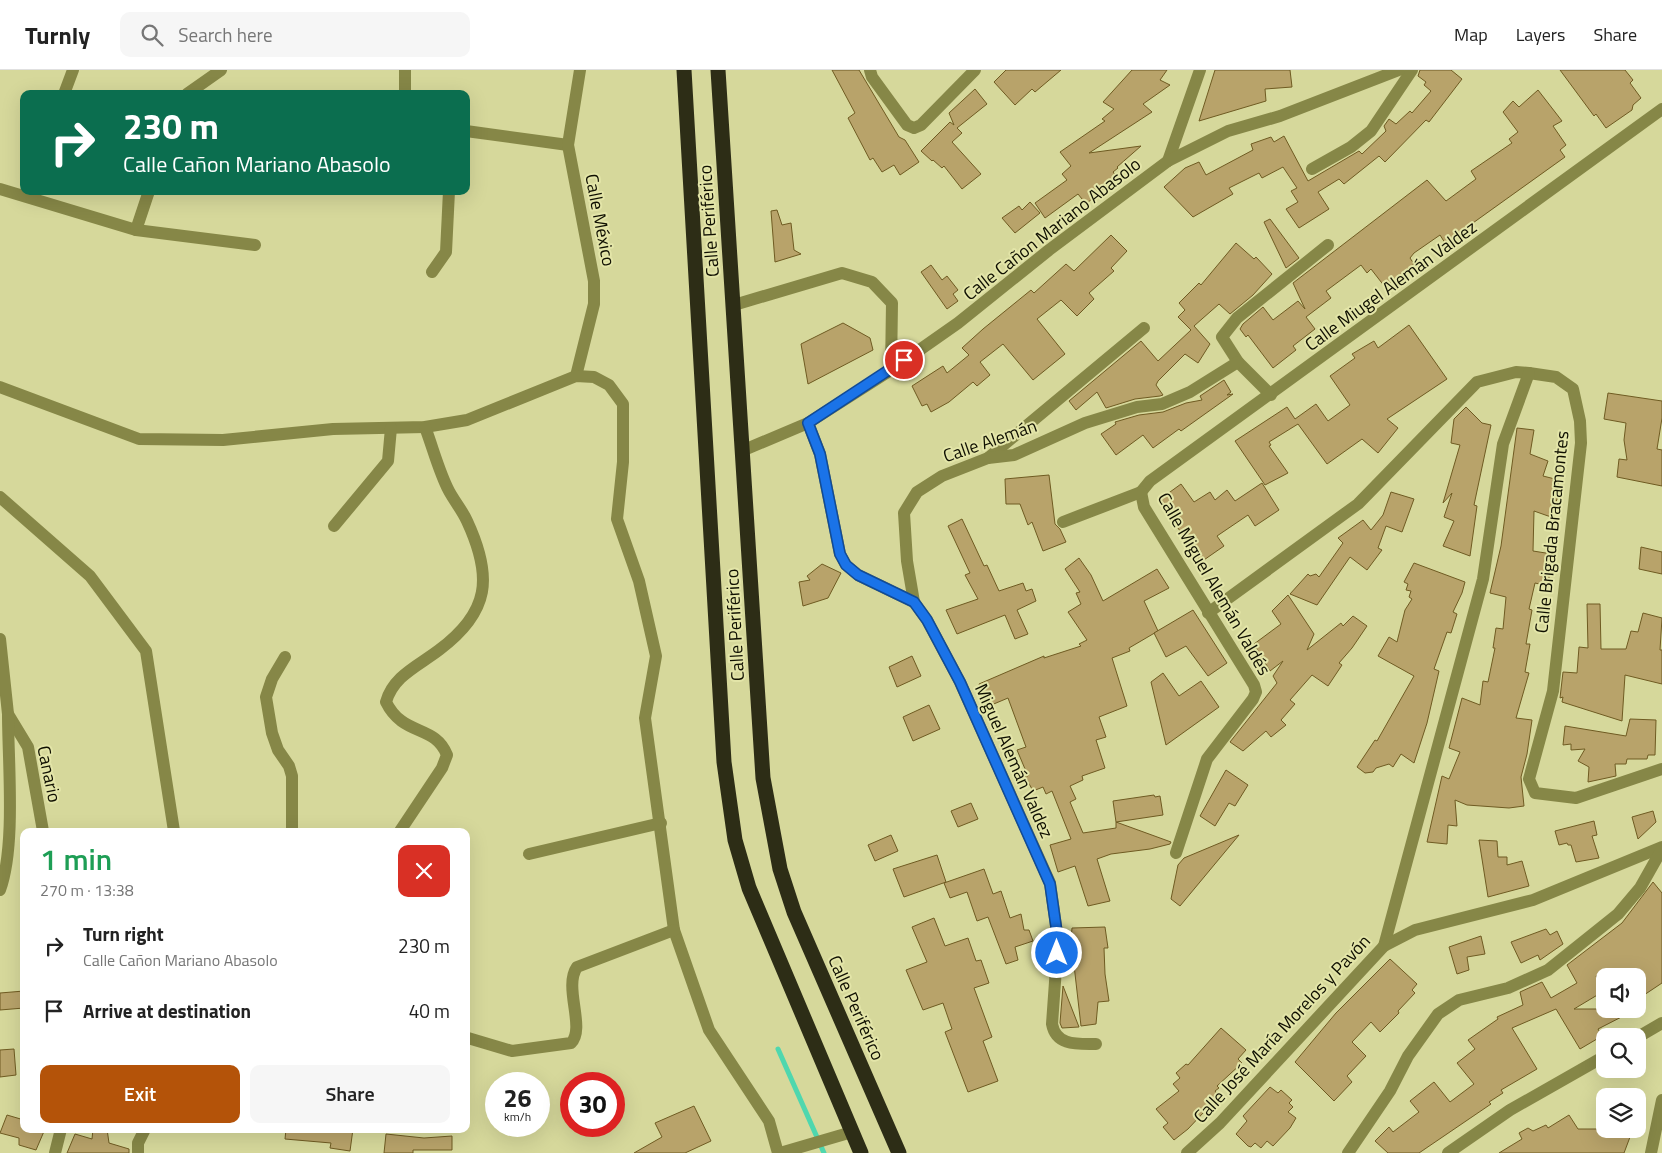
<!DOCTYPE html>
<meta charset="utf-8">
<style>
:root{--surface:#fff;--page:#f6f6f6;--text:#222;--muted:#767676;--line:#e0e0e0;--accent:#b45309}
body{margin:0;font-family:"Titillium Web",sans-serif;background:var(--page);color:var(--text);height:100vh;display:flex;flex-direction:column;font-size:19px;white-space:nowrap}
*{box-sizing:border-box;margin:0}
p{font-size:16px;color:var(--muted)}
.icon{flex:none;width:28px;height:28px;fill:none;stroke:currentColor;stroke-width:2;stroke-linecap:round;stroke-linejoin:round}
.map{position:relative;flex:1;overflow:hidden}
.details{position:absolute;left:20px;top:758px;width:450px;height:305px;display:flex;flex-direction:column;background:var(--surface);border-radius:10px;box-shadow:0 5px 20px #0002}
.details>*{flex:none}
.hud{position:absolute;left:20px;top:20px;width:450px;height:105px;border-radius:10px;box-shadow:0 5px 20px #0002;background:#0b6e4f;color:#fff;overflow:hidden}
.buttons{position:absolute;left:1596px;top:898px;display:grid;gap:10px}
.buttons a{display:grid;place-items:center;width:50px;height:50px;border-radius:10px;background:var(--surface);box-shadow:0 5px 20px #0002;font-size:25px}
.speed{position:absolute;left:485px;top:1002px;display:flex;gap:10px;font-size:25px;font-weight:700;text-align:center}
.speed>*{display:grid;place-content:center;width:65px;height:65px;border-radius:50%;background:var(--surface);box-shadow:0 5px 20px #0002;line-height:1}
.speed small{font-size:12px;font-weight:400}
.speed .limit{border:8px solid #d22;background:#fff;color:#111}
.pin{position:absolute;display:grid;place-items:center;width:42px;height:42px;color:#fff;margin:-21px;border:2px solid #fff;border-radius:50%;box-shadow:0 1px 5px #0007}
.me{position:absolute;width:55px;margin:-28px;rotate:0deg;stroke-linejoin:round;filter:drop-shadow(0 0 4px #0008)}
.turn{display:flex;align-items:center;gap:18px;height:105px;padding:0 20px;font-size:22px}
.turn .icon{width:65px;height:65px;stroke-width:2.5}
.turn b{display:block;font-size:35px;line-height:42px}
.round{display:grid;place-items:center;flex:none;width:52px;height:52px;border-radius:10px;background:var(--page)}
.summary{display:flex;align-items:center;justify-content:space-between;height:85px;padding:0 20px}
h1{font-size:30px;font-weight:600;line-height:38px;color:#1e9e55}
.button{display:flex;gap:10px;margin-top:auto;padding:10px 20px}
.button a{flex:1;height:58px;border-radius:10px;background:var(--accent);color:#fff;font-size:20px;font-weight:600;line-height:58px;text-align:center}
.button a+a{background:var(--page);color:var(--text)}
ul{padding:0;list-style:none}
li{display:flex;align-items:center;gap:15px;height:65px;padding:0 20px}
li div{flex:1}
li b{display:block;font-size:19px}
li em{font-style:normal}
header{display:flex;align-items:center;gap:30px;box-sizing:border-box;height:70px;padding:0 25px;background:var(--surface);border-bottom:1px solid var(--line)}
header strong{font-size:24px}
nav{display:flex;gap:28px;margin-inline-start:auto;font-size:18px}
.search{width:350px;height:45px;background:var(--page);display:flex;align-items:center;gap:12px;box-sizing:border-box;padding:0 18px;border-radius:10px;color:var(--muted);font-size:19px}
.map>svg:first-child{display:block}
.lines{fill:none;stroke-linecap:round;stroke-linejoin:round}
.stream{stroke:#4fd7ae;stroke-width:5}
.building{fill:#b8a36a;stroke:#6f5b22}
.minor{stroke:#868747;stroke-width:12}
.highway{stroke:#2d2d16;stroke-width:15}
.route-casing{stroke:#114b97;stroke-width:12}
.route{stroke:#1a73e8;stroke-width:9}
.labels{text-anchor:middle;stroke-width:4;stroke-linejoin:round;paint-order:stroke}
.street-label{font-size:18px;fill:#0f0f00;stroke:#e3e5a8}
</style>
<header>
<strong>Turnly</strong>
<div class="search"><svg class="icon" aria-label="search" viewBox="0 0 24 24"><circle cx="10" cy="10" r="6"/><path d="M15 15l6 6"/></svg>Search here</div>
<nav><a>Map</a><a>Layers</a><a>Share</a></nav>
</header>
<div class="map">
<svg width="1662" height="1083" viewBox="0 0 1662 1083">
<rect width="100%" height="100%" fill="#d6d89b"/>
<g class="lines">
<!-- stream -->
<polyline class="stream" points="778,979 824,1083"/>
</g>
<!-- building -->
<g class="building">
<polygon points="832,0 859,0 899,67 905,70 919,92 900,105 894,95 882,102 873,88 870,90 848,48 855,43"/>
<polygon points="1006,0 1061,0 1035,22 1032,19 1015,35 994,12"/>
<polygon points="1132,0 1167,0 1160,10 1170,15 1143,34 1152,42 1089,83 1141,76 1117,97 1118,98 1113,102 1117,107 1086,134 1078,124 1045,148 1035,133 1067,110 1062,104 1071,96 1060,82 1105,51 1102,49 1114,39 1103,32"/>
<polygon points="1215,0 1290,0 1292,17 1265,19 1266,31 1199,51"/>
<polygon points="1420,0 1451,0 1462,9 1429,52 1426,50 1385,92 1379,86 1344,114 1339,109 1318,122 1329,139 1299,158 1286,139 1298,132 1291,121 1297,118 1283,97 1262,108 1259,103 1229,118 1233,124 1193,147 1164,117 1185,98 1199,92 1206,105 1253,80 1251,74 1271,67 1274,72 1284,66 1308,111 1359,81 1362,84 1386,61 1384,56 1389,49 1396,54 1410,41 1412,43 1431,21 1424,15 1426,12 1418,6"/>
<polygon points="1560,0 1625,0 1633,10 1630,13 1641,28 1633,35 1632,40 1606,58 1596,44 1594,46"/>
<polygon points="975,19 987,34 957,58 962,63 952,72 981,104 962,119 944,96 942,98 933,90 932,91 921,81 950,52 954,55 949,43"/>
<polygon points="1538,20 1562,51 1553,56 1566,75 1560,80 1565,87 1445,173 1440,165 1414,183 1410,188 1414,194 1385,217 1371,199 1367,203 1361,195 1326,221 1331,228 1306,247 1315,259 1293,276 1296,280 1273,298 1248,265 1246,267 1240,259 1243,254 1263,237 1273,250 1298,231 1305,239 1293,213 1427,110 1446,131 1476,109 1471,101 1512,73 1509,69 1518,62 1503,42 1513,31 1519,37"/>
<polygon points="1030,132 1040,143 1015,163 1002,148 1019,136 1022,140"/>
<polygon points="777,140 782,155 791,153 794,180 801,184 775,192 771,141"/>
<polygon points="1270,149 1299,188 1286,198 1264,152"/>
<polygon points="1111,165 1127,181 1111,198 1114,201 1089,223 1094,229 1077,246 1061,230 1037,249 1065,284 1033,310 1003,274 980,292 990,305 977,316 973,312 949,332 931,342 927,334 922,336 912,316 943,296 947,303 969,285 962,278 983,259 1031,220 1034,223 1066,194 1074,201"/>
<polygon points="1236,173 1254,189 1256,187 1272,204 1253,225 1230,244 1219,234 1194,256 1210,274 1198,293 1185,284 1158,311 1156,315 1163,325 1160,326 1135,329 1106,338 1097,322 1076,340 1069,331 1141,271 1158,291 1191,260 1178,247 1185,240 1179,233 1199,213 1201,215"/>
<polygon points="931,195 942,210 947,206 958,220 953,224 958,231 947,239 921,202"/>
<polygon points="843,253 870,268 873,280 808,314 801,274"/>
<polygon points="1409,255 1447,309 1387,349 1398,358 1378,383 1362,369 1327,394 1298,354 1269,372 1271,375 1269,376 1288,403 1265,415 1235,371 1287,337 1295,349 1316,334 1328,351 1350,335 1330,306 1355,288 1352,284 1374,271 1378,278"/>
<polygon points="1224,310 1231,322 1227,325 1233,324 1181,361 1179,359 1153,378 1143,365 1116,385 1101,364 1116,354 1115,352 1139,345 1163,342 1186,333 1202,330 1200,326"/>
<polygon points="1608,323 1662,331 1662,348 1657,379 1662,380 1662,416 1617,407 1619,389 1627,390 1624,370 1626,353 1604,349"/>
<polygon points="1466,337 1482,353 1491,355 1474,435 1477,436 1470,486 1443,476 1454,451 1444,447 1452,423 1443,433 1460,375 1451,373 1454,349"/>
<polygon points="1517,358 1534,360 1530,384 1548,391 1543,406 1559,410 1557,423 1559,423 1551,447 1534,441 1533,481 1552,484 1548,516 1535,513 1529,539 1532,540 1526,574 1530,574 1525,602 1529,603 1516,648 1532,650 1527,684 1521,707 1524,736 1509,738 1467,735 1455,730 1457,756 1448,755 1447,774 1427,772 1442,706 1449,709 1460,682 1449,678 1462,628 1480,635 1483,611 1488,612 1495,578 1493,578 1496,558 1503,559 1506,527 1490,523 1501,476"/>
<polygon points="1049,405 1055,454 1060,459 1066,472 1043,481 1032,452 1028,455 1020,434 1006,434 1005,409"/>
<polygon points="1262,413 1279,440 1255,456 1248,445 1217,466 1224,476 1201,492 1159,430 1181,414 1194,432 1210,422 1215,430 1227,420 1235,431"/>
<polygon points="1391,422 1414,429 1402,462 1386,456 1378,478 1382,480 1367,500 1350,487 1317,535 1290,524 1308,504 1310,506 1316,504 1319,507 1343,473 1338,468 1363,450 1371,460 1383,445"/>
<polygon points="962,449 984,496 987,495 999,521 1023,513 1026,521 1032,519 1036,531 1017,540 1028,564 1015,569 1005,545 957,564 946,540 978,529 965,505 970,503 948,456"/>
<polygon points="1641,477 1662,482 1662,504 1639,499"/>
<polygon points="1079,488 1091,505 1103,531 1157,499 1169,518 1144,531 1158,561 1129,578 1130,581 1112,588 1127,636 1099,647 1106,667 1096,670 1105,698 1082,706 1083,710 1070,716 1076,729 1070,732 1083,763 1116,758 1116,752 1171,772 1170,774 1150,779 1111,784 1097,789 1110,831 1088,836 1075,796 1058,802 1050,775 1071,769 1052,721 1046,724 1043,717 1033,721 1025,706 1028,706 1017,680 1026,677 1008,628 989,636 979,614 1044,586 1044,588 1081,576 1079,574 1087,570 1068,542 1081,534 1076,523 1080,522 1065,499"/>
<polygon points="1414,493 1465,512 1462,523 1453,542 1457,544 1451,563 1447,562 1434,599 1439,601 1427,653 1414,693 1401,684 1393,697 1389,694 1376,698 1373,702 1365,703 1357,697 1375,670 1377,671 1414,606 1378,586 1389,567 1397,572 1405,540 1412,529 1409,527 1411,521 1406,520 1408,514 1404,512"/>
<polygon points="822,494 841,503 828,528 803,536 799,512 810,510 807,506"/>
<polygon points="1288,525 1314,564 1307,580 1341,553 1343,556 1353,546 1367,556 1352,578 1339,593 1342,595 1328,616 1312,605 1290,630 1295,634 1281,650 1286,655 1271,667 1266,661 1243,681 1230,672 1277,613 1273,606 1283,591 1270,601 1254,574 1281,554 1272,541"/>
<polygon points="1587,534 1600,534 1601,579 1626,579 1631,561 1638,562 1643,543 1662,548 1660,580 1662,580 1662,614 1625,605 1622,651 1562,632 1563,627 1560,628 1563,602 1577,603 1579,577 1588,578"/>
<polygon points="1193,540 1227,593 1208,606 1186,576 1166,587 1154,563"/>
<polygon points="912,586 921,606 897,617 889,597"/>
<polygon points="1163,603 1179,626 1201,611 1219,637 1166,675 1151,612"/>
<polygon points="929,635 940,659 913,671 903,647"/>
<polygon points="1630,649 1656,650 1655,685 1648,685 1647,689 1627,689 1626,694 1615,694 1616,706 1588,712 1589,697 1578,691 1585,679 1571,680 1571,674 1563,675 1565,656 1626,666"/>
<polygon points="1226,700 1248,715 1235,736 1229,733 1215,756 1200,746"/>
<polygon points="1154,725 1155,727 1160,726 1163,745 1116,752 1113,731"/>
<polygon points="971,733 978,749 958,757 951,741"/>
<polygon points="1653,741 1656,752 1638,769 1632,747"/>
<polygon points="1594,751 1597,765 1592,766 1599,788 1576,792 1571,775 1568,775 1567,773 1559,775 1555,761"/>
<polygon points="891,765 898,781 875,791 868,775"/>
<polygon points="1239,765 1180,836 1171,829 1178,795 1184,788"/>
<polygon points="1479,770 1497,771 1498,787 1507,787 1507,795 1522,791 1529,816 1488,827"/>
<polygon points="937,785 946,812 904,827 893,799"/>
<polygon points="984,799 993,824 1001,821 1010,848 1021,844 1024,860 1029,860 1033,871 1015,877 1018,890 1006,894 988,847 977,851 967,822 950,828 944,813"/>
<polygon points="1653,812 1662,823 1662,913 1638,929 1638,906 1596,906 1604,921 1574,939 1637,939 1598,959 1602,966 1580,979 1556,939 1512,958 1537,999 1501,1020 1503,1023 1489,1032 1491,1034 1419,1083 1388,1083 1375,1071 1389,1057 1393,1062 1419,1042 1410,1031 1434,1012 1450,1032 1474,1014 1457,993 1475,979 1468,970 1498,949 1497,947 1523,935 1520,922 1542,912 1551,928 1577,913 1567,895 1622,853"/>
<polygon points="934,848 945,876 968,868 976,891 981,890 989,913 974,918 992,967 983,971 998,1011 968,1022 945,962 952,959 943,933 923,940 906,900 927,892 912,857"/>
<polygon points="1105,857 1108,878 1104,878 1105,904 1109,931 1098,932 1096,954 1081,956 1071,869 1072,858"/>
<polygon points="1546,859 1550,865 1557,861 1563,874 1540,890 1538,885 1521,893 1511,872"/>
<polygon points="1481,866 1485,884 1467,887 1469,900 1457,904 1449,877"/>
<polygon points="1390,889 1417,914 1412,920 1415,923 1398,941 1399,943 1380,962 1371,952 1352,972 1366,986 1347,1006 1352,1012 1334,1031 1295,992 1336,943"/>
<polygon points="1063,916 1079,957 1062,958 1060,953"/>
<polygon points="24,921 24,938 0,940 0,923"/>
<polygon points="1221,958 1246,980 1238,989 1242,993 1217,1016 1219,1018 1215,1021 1219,1026 1188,1059 1174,1070 1163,1057 1168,1053 1156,1039 1179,1021 1173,1014 1180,1008 1176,1003 1186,994 1188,995"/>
<polygon points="14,979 16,1005 0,1007 0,980"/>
<polygon points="1270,1017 1278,1023 1281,1020 1292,1030 1289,1033 1293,1037 1288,1042 1296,1048 1290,1058 1273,1076 1267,1071 1261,1078 1255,1073 1251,1077 1248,1076 1236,1064 1247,1051 1243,1046"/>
<polygon points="694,1036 711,1071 685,1083 634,1083 662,1067 655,1053"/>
<polygon points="7,1045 24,1050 24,1059 45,1059 36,1080 19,1075 19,1068 0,1063"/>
<polygon points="1569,1045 1578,1059 1626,1059 1624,1065 1630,1067 1624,1083 1499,1083 1522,1069 1519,1063 1528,1058 1533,1061 1546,1055 1548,1058"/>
<polygon points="93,1059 107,1059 109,1073 129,1079 129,1083 67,1083 75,1064 92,1069"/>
<polygon points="286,1059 353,1059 350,1081 330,1078 331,1073 285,1069"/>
<polygon points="386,1064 424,1068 452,1066 452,1080 413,1080 413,1083 384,1083"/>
</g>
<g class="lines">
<!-- minor -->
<g class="minor">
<polyline points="870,0 872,7 907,55 914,58 921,55 975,0"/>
<polyline points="64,24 73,0"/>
<polyline points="187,24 221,0"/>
<polyline points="405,24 405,0"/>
<polyline points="466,61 568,75"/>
<polyline points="1168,91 1200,0"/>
<polyline points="1312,99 1351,77 1371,61 1412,0"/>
<polyline points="0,119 136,160 255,175"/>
<polyline points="136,160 149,121"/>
<polyline points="432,202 446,182 449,121"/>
<polyline points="734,235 842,203 872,212 892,233 891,300"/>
<polyline points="576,306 594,234 594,211 568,75 580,0"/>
<polyline points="0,317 139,369 223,370 333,359 425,357 467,350 576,306 594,307 609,315 623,334 623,392 617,449 639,511 656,586 645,648 674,860 709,960 769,1051 778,1083"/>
<polyline points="1271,325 1238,292 1222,267 1237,248 1328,175"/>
<path d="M808,353L820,384L840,484L846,495L858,505L914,532L927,550L960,612L1050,813L1058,870L1052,954C1056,976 1077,974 1096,974"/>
<polyline points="744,380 808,353 891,300 958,253 1049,180 1168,91 1228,61 1280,46 1399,0"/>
<polyline points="988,388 1144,258"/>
<polyline points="1141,422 1150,411 1662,39"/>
<polyline points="1141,422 1144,437 1254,615 1256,622 1253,629 1207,689 1176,783"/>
<polyline points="0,427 90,506 146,581 174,761"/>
<polyline points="1063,452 1141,422"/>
<polyline points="334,456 388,391 391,358"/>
<polyline points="914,532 907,491 904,443 917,422 942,406 988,388 1014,385 1085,353 1137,337 1162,334 1190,322 1238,292"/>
<polyline points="1208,543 1358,434 1477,312 1516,302 1529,303 1556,307 1573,319 1580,351 1581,373 1553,621 1529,709 1535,723 1576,728 1662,699"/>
<polyline points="0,569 8,644 28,677 43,761"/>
<polyline points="285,587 272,609 266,627 272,663 278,680 289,696 292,706 292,761"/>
<path d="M400,761L442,698L447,685C435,654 403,667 386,632C393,606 418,596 439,580C490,542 493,507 467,451C462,440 455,432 449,421C439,402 433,378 425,357"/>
<polyline points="529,784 661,753"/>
<path d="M0,820C16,776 8,693 8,644"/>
<polyline points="1384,876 1483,509 1503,374 1529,303"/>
<polyline points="1638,967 1662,953"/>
<path d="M468,968L512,981L571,973C586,958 563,917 577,897L674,860"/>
<polyline points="55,1083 61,1059"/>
<polyline points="138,1083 138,1073 145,1059"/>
<polyline points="780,1083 852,1062"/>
<polyline points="1187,1083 1220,1053 1384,876 1415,860 1533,830 1662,777"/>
<polyline points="1348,1083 1390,1021 1408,986 1438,944 1459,930 1508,918 1548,900 1618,844 1640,818 1662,779"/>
<polyline points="1448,1083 1510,1040 1605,986"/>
<polyline points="1651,1083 1662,1030"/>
</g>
<!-- highway -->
<g class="highway">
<polyline points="684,0 724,692 735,770 749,818 861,1083"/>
<polyline points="718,0 763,708 780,799 794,842 899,1083"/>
</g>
</g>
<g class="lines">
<!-- route casing -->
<g class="route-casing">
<polyline id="route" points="904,290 808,353 820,384 840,484 846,495 858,505 914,532 927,550 960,612 1050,814 1058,870 1057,883"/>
</g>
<!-- route -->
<use href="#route" class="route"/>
</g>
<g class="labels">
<!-- street labels -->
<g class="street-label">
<text transform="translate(600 150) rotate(79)" y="6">Calle México</text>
<text transform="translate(709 151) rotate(-94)" y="6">Calle Periférico</text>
<text transform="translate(1052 159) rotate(-38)" y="6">Calle Cañon Mariano Abasolo</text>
<text transform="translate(1391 216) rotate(-36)" y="6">Calle Miugel Alemán Valdez</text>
<text transform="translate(990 371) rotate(-19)" y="6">Calle Alemán</text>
<text transform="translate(1552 462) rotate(-84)" y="6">Calle Brigada Bracamontes</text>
<text transform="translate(1214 514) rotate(60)" y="6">Calle Miguel Alemán Valdés</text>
<text transform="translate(735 555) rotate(-93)" y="6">Calle Periférico</text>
<text transform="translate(1014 691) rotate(66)" y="6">Miguel Alemán Valdez</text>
<text transform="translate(49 704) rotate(78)" y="6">Canario</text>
<text transform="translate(856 938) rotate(66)" y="6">Calle Periférico</text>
<text transform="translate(1282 959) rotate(-47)" y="6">Calle José María Morelos y Pavón</text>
</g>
</g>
</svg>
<div class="buttons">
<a><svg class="icon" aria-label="sound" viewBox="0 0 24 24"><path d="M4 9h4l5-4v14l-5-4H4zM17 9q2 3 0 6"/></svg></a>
<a><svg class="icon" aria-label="search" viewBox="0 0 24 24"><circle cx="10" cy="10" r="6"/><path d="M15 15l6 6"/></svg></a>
<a><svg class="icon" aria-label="layers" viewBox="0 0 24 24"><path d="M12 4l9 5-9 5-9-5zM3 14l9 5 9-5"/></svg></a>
</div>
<div class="speed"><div>26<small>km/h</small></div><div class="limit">30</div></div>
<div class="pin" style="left:904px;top:290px;background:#d93025"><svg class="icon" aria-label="arrive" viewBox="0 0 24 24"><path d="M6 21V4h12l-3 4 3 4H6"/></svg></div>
<svg class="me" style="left:1057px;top:883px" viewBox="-20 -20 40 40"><circle r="17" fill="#1a73e8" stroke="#fff" stroke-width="3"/><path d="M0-11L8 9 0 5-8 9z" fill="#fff"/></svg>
<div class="hud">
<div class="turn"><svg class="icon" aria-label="right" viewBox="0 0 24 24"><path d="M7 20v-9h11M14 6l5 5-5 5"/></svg><div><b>230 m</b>Calle Cañon Mariano Abasolo</div></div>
</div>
<section class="details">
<div class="summary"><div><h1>1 min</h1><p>270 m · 13:38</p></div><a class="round" style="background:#d93025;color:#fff"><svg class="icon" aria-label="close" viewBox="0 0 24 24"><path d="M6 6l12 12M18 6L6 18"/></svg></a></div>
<ul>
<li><svg class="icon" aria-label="right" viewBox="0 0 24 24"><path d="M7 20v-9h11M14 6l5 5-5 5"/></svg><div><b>Turn right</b><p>Calle Cañon Mariano Abasolo</p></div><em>230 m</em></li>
<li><svg class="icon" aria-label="arrive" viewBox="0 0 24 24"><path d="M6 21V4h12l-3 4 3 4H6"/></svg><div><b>Arrive at destination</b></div><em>40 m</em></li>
</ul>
<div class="button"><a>Exit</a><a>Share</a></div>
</section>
</div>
